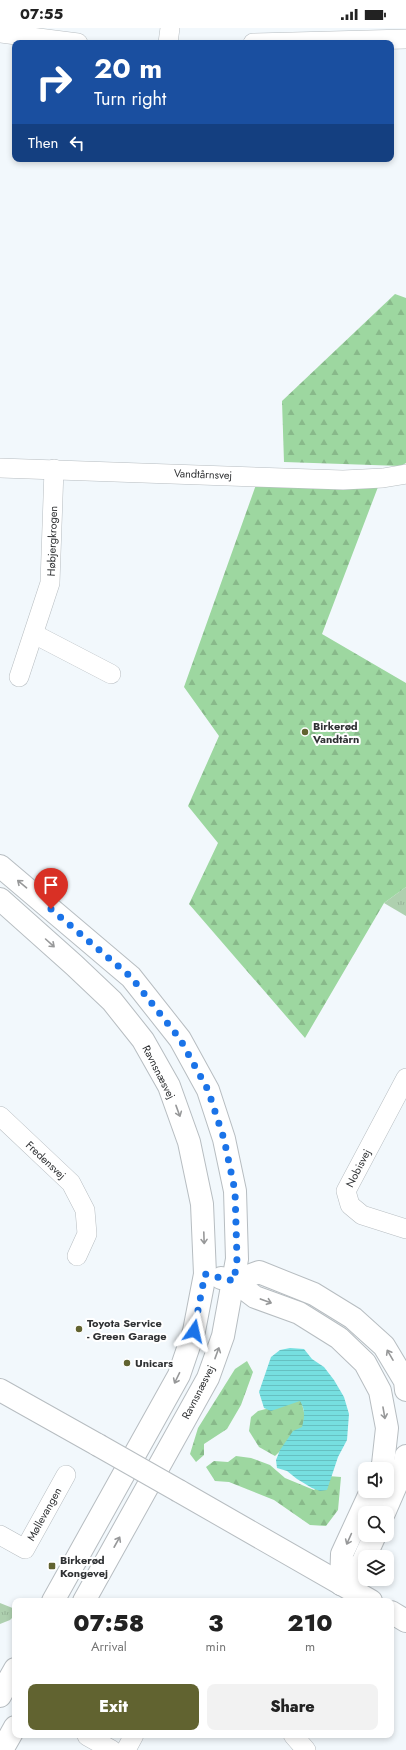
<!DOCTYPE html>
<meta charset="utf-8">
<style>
:root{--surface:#fff;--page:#f2f2f2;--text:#222;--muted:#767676;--accent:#616330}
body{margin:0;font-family:Jost,sans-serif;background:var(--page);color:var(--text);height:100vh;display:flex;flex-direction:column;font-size:15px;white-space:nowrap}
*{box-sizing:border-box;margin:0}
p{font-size:13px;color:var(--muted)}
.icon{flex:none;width:22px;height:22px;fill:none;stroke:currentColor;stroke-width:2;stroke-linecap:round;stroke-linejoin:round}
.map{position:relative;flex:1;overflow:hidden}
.panel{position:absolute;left:12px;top:1570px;width:382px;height:140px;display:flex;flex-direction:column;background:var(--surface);border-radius:8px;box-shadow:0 2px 6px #0003}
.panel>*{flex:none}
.guide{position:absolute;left:12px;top:12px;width:382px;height:122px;border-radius:8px;box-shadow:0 2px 6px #0003;background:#1a4fa0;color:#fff;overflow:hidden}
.tools{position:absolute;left:358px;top:1434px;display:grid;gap:8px}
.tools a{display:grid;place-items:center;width:36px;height:36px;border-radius:8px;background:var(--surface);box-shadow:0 2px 6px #0003;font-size:20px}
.pin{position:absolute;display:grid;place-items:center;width:34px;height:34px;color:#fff;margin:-41px -17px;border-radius:50% 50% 50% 0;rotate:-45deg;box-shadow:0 0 4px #0007}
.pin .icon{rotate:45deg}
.me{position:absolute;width:44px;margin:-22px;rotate:11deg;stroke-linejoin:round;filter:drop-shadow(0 0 3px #0008)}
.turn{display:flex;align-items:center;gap:14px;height:84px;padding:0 16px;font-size:18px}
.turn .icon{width:52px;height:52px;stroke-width:2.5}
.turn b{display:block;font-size:28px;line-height:34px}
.then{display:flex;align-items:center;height:38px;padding:0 16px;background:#0003;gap:8px;font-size:15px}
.eta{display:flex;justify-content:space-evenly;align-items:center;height:68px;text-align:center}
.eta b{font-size:24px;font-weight:800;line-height:28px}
.primary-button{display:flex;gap:8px;margin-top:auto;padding:8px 16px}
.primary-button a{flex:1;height:46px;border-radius:8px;background:var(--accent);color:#fff;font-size:16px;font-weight:800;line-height:46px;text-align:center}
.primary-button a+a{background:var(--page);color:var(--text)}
.status{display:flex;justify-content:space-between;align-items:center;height:28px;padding:0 20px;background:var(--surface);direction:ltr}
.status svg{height:11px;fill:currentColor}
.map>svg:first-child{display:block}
.grass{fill:url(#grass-tufts)}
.forest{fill:url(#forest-firs)}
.water{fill:url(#water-rules)}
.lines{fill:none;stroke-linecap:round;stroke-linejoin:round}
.minor-casing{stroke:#b7bdc1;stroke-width:20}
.secondary-casing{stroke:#b7bdc1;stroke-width:24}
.minor{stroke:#fff;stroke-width:19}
.secondary{stroke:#fff;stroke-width:22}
.secondary-bridge-casing{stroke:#b7bdc1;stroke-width:24;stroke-linecap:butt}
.secondary-bridge{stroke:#fff;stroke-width:22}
.oneway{stroke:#979899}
.route{stroke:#1a73e8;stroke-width:7;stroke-dasharray:0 12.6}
.poi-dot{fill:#616330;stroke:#fff;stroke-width:1.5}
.labels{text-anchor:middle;stroke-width:4;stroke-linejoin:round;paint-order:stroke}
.street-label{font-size:11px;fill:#2f3133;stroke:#fff}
.poi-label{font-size:11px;font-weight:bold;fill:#2f3133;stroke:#fff;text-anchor:start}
</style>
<div class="status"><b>07:55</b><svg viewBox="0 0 49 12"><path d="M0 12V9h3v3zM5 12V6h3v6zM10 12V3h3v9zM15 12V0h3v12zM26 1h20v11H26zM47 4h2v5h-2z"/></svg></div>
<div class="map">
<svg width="406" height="1722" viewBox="0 0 406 1722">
<defs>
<pattern id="grass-tufts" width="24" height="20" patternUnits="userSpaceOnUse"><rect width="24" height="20" fill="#aed0af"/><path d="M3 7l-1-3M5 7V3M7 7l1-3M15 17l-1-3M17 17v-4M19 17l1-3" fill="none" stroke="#96b397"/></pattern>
<pattern id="forest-firs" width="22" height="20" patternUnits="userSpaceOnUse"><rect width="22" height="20" fill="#9dd7a0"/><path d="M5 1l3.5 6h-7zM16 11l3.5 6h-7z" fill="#88b98a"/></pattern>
<pattern id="water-rules" width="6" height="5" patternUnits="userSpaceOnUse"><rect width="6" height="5" fill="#76dfe0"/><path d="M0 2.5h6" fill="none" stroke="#66c0c1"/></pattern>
</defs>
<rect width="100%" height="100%" fill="#f2f8fc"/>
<!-- grass -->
<g class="grass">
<polygon points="406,859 406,888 384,875"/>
<polygon points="0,1575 15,1581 15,1587 10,1592 0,1596"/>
</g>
<!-- forest -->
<g class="forest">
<polygon points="395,266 406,270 406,435 401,438 284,434 282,373"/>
<polygon points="257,454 378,459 322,606 406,655 406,859 384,875 305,1010 189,876 218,815 188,778 219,708 184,659"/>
<polygon points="247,1333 253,1344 241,1377 227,1401 204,1416 204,1427 196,1434 190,1426 198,1400 235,1341"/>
<polygon points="301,1372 305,1388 302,1402 275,1428 259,1419 249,1403 251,1389 258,1383"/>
<polygon points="236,1428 251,1430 270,1437 285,1450 314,1462 328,1448 341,1449 338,1482 326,1498 310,1497 274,1472 229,1454 215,1453 206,1439 214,1433 228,1434"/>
</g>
<!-- water -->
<path class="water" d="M290,1320L304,1321L312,1331L324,1339L334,1352L344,1369L349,1386L347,1412L338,1429L327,1462L320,1463L312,1460L297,1451L287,1443L277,1440L276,1432L280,1422L293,1403L302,1399C305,1389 305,1381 300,1373L271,1383L264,1380L259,1364L271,1329L280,1322Z"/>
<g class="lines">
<!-- minor casing -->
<g class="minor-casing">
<g id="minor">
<polyline points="0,5 78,15"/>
<polyline points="168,15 170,0"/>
<polyline points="253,15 406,11"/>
<polyline points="0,440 343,452 383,450 406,446"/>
<polyline points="34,606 111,646"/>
<polyline points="19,649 50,555 54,441"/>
<polyline points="406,1050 346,1163 350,1177 362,1187 406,1201"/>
<polyline points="0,1088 71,1155 85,1182 87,1206 77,1228"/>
<polyline points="0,1507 25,1521 66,1447"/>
<polyline points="293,1707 306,1722"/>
<polyline points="87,1708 112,1722"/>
<polyline points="126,1722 134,1707"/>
</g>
</g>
<!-- secondary casing -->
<g class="secondary-casing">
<g id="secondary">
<polyline points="0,838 131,949 180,1011 208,1062 224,1111 235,1163 237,1231 223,1308 208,1350 84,1573"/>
<polyline points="0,871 74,937 112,973 143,1012 169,1058 189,1114 202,1176 205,1246 194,1303 179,1347 53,1573"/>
<polyline points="221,1250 234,1253 255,1269 299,1285 339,1310 365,1335 380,1363 387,1400 383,1436 381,1441"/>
<polyline points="234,1253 259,1244 314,1266 353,1290 384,1318 405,1353 406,1362"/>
<polyline points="0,1362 98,1417"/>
<polyline points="179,1463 371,1573"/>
<polyline points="384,1485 404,1439 406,1428"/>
<polyline points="365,1529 375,1507"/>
<polyline points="341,1556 342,1526 371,1463"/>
<polyline points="341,1556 363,1534 365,1530"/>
<polyline points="391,1584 406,1593"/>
<polyline points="0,1668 15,1641"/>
<polyline points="2,1722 15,1699"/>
</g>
</g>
<!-- minor -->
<use href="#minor" class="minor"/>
<!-- secondary -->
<use href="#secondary" class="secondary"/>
<!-- secondary-bridge casing -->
<g class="secondary-bridge-casing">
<polyline id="secondary-bridge" points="98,1417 179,1463"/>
</g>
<!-- secondary-bridge -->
<use href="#secondary-bridge" class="secondary-bridge"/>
</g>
<!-- one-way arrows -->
<defs><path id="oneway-shaft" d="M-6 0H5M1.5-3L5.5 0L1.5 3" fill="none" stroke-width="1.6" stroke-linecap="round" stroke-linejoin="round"/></defs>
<g class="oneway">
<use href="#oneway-shaft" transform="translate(22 856) rotate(-140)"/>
<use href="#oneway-shaft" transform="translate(50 915) rotate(42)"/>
<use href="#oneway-shaft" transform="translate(178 1083) rotate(70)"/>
<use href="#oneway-shaft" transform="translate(204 1210) rotate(88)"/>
<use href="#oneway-shaft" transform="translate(266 1273) rotate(20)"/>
<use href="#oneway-shaft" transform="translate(217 1325) rotate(-70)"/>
<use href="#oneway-shaft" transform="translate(390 1327) rotate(-120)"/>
<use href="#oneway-shaft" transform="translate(177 1350) rotate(116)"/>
<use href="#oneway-shaft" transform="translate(384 1385) rotate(80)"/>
<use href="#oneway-shaft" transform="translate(349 1511) rotate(114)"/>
<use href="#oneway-shaft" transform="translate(117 1514) rotate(-61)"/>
</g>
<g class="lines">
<!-- route -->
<polyline class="route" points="51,881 131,949 180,1011 208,1062 224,1111 235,1163 237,1231 234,1253 205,1246 194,1303"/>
</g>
<!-- markers -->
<g class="poi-dot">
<circle cx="305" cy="704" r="4"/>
<circle cx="79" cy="1301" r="4"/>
<circle cx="127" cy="1335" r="4"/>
<rect x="48" y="1534" width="8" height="8" rx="2"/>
</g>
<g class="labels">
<!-- street labels -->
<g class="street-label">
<text transform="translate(203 446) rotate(2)" y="4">Vandtårnsvej</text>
<text transform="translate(52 513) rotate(-88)" y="4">Høbjergkrogen</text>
<text transform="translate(159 1044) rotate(63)" y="4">Ravnsnæsvej</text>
<text transform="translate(46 1132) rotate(43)" y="4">Fredensvej</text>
<text transform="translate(358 1140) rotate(-63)" y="4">Nobisvej</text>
<text transform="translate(198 1364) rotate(-63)" y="4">Ravnsnæsvej</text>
<text transform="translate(44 1486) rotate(-61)" y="4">Møllevangen</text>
</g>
<!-- poi labels -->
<g class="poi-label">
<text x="313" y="702">Birkerød<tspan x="313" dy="13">Vandtårn</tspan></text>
<text x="87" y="1299">Toyota Service<tspan x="87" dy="13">- Green Garage</tspan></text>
<text x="135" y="1339">Unicars</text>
<text x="60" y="1536">Birkerød<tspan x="60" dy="13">Kongevej</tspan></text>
</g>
</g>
</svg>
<div class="tools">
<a><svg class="icon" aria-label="sound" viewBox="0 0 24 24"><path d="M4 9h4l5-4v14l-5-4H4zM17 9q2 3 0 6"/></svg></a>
<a><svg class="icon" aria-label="search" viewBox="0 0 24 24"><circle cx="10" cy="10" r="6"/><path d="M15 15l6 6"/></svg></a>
<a><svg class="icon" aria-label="layers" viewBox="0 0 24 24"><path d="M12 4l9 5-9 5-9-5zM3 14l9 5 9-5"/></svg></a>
</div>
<div class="pin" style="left:51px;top:881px;background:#d93025"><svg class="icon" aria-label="arrive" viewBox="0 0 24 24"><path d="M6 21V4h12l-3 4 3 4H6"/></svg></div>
<svg class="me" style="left:194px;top:1303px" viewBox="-20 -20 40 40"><path d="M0-17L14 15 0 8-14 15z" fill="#1a73e8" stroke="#fff" stroke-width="4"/></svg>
<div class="guide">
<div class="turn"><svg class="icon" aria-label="right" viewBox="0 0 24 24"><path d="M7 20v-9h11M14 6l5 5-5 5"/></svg><div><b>20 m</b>Turn right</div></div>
<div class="then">Then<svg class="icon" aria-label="left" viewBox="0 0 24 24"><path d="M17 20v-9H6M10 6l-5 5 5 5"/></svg></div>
</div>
<section class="panel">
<div class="eta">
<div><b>07:58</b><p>Arrival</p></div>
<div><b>3</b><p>min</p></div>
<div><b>210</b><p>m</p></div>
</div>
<div class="primary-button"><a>Exit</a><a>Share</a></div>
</section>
</div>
